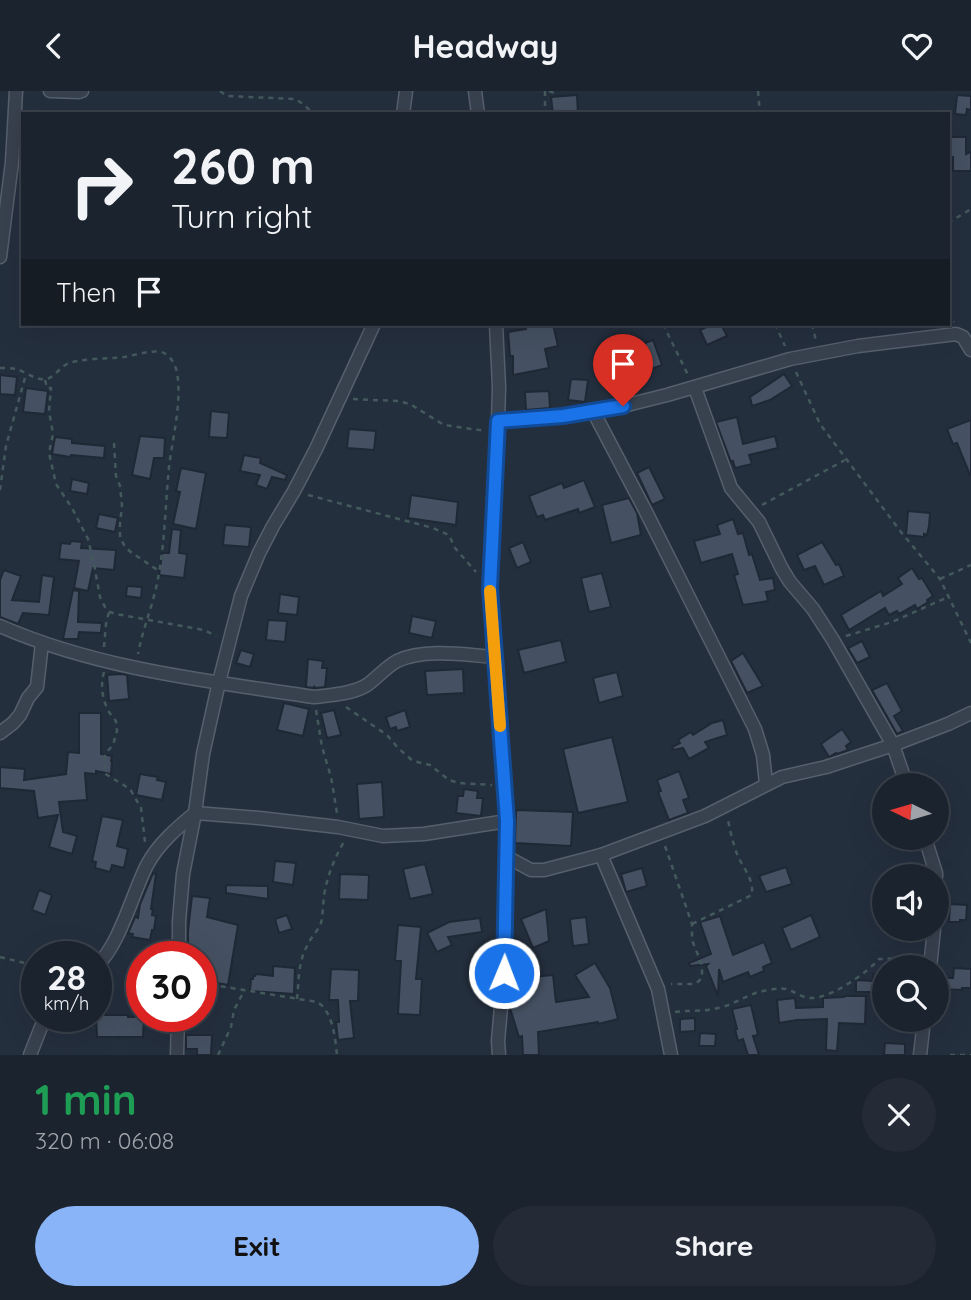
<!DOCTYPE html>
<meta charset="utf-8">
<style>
:root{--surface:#1b232e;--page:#242b36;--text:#f1f3f6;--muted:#a0a4aa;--line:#39404a;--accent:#8ab4f8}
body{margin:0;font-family:Quicksand,sans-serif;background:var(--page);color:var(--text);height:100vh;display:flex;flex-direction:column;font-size:26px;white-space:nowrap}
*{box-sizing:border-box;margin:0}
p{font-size:23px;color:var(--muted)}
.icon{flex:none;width:38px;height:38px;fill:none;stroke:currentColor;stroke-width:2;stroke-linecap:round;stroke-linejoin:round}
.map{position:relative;height:964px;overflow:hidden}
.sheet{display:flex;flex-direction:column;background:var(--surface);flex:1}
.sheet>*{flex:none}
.top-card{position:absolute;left:21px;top:21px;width:929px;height:214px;border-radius:0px;box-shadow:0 7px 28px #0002,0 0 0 2px var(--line);background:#1b232e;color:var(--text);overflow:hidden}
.needle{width:46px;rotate:275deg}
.buttons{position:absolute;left:872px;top:682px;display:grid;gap:14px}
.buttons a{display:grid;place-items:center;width:77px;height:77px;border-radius:50%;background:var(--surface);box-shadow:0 7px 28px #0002,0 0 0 2px var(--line);font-size:35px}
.speed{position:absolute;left:21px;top:850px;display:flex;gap:14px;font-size:35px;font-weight:700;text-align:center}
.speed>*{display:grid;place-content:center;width:91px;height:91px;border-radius:50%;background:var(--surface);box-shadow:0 7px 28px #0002,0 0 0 2px var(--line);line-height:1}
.speed small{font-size:18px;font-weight:400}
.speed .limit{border:10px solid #d22;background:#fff;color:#111}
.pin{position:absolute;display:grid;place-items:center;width:60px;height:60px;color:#fff;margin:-72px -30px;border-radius:50% 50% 50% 0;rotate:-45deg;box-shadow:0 0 7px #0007}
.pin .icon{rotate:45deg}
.me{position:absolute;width:77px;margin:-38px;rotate:1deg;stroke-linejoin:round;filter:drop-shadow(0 0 5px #0008)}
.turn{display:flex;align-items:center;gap:24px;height:147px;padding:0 35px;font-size:32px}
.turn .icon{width:91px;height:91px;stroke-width:2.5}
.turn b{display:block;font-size:49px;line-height:60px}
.then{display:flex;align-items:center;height:66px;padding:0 35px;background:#0003;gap:14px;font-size:26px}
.round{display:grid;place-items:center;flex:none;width:74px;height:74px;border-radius:37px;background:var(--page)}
.head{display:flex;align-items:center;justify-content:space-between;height:119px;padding:0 35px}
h1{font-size:42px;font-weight:700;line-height:52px;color:#1e9e55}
.button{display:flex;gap:14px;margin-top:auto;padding:14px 35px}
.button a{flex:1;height:80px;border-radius:42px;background:var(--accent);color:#111;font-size:28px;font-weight:700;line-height:80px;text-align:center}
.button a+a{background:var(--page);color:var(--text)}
header{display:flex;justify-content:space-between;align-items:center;height:91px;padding:0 35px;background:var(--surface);font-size:32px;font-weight:700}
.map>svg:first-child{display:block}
.building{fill:#455162;stroke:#1f2835;stroke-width:2}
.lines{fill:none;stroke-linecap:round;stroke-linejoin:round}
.minor-casing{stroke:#565f6c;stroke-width:15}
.path{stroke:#44595c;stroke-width:2.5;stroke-dasharray:5 5;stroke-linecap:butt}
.minor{stroke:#38414e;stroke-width:12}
.route-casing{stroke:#114b97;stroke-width:18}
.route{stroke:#1a73e8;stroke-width:12}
.slow{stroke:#f59e0b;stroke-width:12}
</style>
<header><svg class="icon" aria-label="back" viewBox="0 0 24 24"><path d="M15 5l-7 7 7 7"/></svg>Headway<svg class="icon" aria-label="heart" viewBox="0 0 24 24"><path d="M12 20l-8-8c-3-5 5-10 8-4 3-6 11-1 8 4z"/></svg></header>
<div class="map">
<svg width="971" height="964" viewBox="0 0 971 964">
<rect width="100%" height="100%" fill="#242f3e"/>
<!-- building -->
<g class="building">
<polygon points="577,4 578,23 553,23 551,6"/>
<polygon points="957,4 971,5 971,19 967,18 966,24 955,23"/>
<polygon points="948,46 966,46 966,63 971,61 971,80 953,80 953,66 948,66"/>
<polygon points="524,233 553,233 558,255 545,258 549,277 513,284 513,265 510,265 508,241 526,238"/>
<polygon points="713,233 721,233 727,245 707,254 700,239"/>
<polygon points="653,249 662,274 636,284 627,259"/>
<polygon points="784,283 792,295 770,309 752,315 750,306"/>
<polygon points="0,284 17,286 15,304 0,303"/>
<polygon points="571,288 588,289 585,311 568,309"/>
<polygon points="26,297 48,300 45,323 23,321"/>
<polygon points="549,300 550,317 526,319 525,301"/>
<polygon points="211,320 229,322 227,347 209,346"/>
<polygon points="737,326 743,353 775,345 778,357 749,364 752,373 735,377 733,370 731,371 716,331"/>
<polygon points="971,329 971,384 970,384 957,352 953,353 947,338"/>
<polygon points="349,338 376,340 374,359 347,357"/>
<polygon points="140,345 165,347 164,367 154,367 150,388 132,384"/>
<polygon points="55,346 72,348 72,352 105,355 104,367 71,364 70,366 52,363"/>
<polygon points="244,364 261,367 260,372 287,384 285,389 272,386 267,398 256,394 260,384 240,380"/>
<polygon points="649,376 665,408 652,414 637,382"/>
<polygon points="181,377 206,382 196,438 173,433 180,401 176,400"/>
<polygon points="72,388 89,392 87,403 70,400"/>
<polygon points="584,389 595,416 579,422 578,418 545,429 543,424 537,426 529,405 562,392 564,397"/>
<polygon points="411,404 458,411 456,434 408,427"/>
<polygon points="629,407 637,422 641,444 611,452 602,414"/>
<polygon points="908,420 930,422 929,435 927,444 924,443 924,446 906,444"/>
<polygon points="99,423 118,427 115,441 96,437"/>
<polygon points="733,428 738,443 743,442 749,464 752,463 760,489 773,487 775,499 766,501 768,510 743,514 734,484 738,483 732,463 701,472 694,450 720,443 717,434"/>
<polygon points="225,434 251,436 249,456 223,454"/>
<polygon points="172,438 181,439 179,462 187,463 184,487 159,484 162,462 169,462"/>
<polygon points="71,450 82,451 81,457 116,459 114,479 93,477 88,500 74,497 79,470 59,468 61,452 70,453"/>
<polygon points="523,451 531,471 517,477 509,457"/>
<polygon points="822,451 836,474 839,473 844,485 824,494 815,475 804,479 797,464"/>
<polygon points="912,477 919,488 922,487 933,505 927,509 928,511 917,518 915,514 899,523 897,520 889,524 885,517 849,539 841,524 881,500 883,505 902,493 898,487"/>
<polygon points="4,479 21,485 12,509 39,511 42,484 54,486 49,524 23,522 18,533 0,526 0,489"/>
<polygon points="602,482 611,516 589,521 581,487"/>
<polygon points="127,495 142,496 141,507 126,505"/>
<polygon points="73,499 79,500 78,531 102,532 101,542 79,541 78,548 63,548"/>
<polygon points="280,503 299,506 297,524 278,522"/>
<polygon points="412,525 436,530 432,547 409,542"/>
<polygon points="268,529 287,530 285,551 266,549"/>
<polygon points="561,549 566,571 524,582 518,559"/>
<polygon points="862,550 870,566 857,572 848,557"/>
<polygon points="241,559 254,563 250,576 236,572"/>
<polygon points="743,562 763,595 747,602 731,570"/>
<polygon points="308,568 323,570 322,577 327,577 325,596 315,597 314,595 314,597 306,596"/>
<polygon points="463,578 464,602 427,604 425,580"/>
<polygon points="617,581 623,605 599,612 593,587"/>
<polygon points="121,583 127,584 129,608 109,610 107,584"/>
<polygon points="887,592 902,620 894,625 903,640 897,643 872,599"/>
<polygon points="284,612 309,618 303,645 277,639"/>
<polygon points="334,619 341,644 327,647 321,622"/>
<polygon points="405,619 410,636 397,640 396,636 390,638 386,626"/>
<polygon points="79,622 101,622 101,663 112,665 111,670 112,671 111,683 96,680 96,683 85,682 87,709 59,711 63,741 77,745 72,763 49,756 58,724 38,727 34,700 0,697 0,676 25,678 24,689 66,683 68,661 79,662"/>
<polygon points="723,629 727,644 705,651 709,657 689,668 683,657 674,659 672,656 680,652 678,649 691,641 693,644 712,632"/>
<polygon points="842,638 851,651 846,655 848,659 837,663 836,662 829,666 821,653"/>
<polygon points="612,646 628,711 578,722 563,658"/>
<polygon points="679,680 689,707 683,709 688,722 669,729 658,701 661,700 657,689"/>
<polygon points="140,683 158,686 157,689 166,691 162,709 136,704"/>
<polygon points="382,691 384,726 359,728 357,693"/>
<polygon points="464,698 478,700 477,707 483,707 481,725 456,722 458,705 463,705"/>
<polygon points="516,719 573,721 571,755 515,752"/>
<polygon points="102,725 123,729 117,755 128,758 124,777 112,774 110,781 95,777 96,771 92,770"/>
<polygon points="275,770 296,772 293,794 273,791"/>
<polygon points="425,773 433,803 410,808 403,778"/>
<polygon points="786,776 792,793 766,801 759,785"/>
<polygon points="642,777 647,795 626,801 621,783"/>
<polygon points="153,782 156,783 151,818 153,818 152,824 156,825 154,839 152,839 150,849 132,846 133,843 128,842 135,826 138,827 140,813"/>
<polygon points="340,783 369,784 368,809 339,808"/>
<polygon points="226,794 268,795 268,808 226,802"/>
<polygon points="39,799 52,804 45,824 32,819"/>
<polygon points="192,805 210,807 207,826 238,834 228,894 201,889 201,866 188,866 188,840"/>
<polygon points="950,813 967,814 966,829 960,829 960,831 949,831"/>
<polygon points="546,818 549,850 533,857 521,828"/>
<polygon points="287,824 292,838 279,842 275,828"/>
<polygon points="811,824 820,846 791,859 782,837"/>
<polygon points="720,825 733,864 764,851 772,872 763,876 764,880 750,886 748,881 723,891 719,878 718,905 706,875 708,873 690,875 689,872 711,863 700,831"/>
<polygon points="586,826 589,853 573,855 570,828"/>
<polygon points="480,827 482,841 448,846 452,854 437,861 427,842 449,831"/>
<polygon points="398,834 421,836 416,888 422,888 420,924 398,923 401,870 395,870"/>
<polygon points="595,872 610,897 618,928 598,933 598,931 538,941 539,964 523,964 522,945 519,946 510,917 511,898 531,892 531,886 553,884 556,911 589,906 575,884"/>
<polygon points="273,875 295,877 294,903 250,900 251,888 253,888 253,885 255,885 256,883 273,885"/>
<polygon points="954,877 971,878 971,897 962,897 962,899 942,898 943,887 953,887"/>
<polygon points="331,878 359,879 358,910 350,910 354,947 338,949 336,931 339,931 338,909 329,909"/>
<polygon points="873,883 884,884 884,901 856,901 856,889 873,890"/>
<polygon points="845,905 866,905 865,933 839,932 837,960 826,959 827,928 797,929 779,932 777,909 795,907 796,917 823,916 823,907 844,906"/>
<polygon points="751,914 758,944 753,945 759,964 748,964 743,948 738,950 735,938 737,938 732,918"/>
<polygon points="96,924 128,924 128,926 144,926 143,946 97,946"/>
<polygon points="695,927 695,940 680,941 680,928"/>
<polygon points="700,942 716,943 715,955 699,955"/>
<polygon points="186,944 212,944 211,964 197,964 197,958 186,958"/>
<polygon points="885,952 905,953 905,964 884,964"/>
</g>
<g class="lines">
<!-- minor casing -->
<g class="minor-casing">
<g id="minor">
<polyline points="50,0 79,1 82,0"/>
<polyline points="475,0 478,23"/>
<polyline points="403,23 406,0"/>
<polyline points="0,166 12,71 16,0"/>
<polyline points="496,233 499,296 498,330 490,497 507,730 504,882 498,950 499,964"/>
<polyline points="695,297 731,397 759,431 782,478 790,491 813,518 833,549 893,654 907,695"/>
<polyline points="593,320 645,419 755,638 763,664 766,693"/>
<polyline points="498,330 563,325 623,315 667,304 790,268 858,255 956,243 963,246 971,259"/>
<path d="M0,535C98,578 208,590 314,606C331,604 352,603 367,594C378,586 386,576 397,570C425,557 466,564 495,566"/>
<polyline points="0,642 13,632 20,624 28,607 37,596 42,552"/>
<polyline points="925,747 936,782 936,786"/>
<polyline points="601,764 658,898 671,964"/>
<polyline points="507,766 531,779 544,779 601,764 705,725 782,686 826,676 893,654 948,633 971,622"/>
<polyline points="179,866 179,830 183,783 195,722 203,663 219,591 241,505 259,462 273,435 294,400 316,358 374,233"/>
<path d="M96,875C119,856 133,801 147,774C158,753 178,736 195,722L259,727L338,736L383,745L424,743L507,730"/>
<polyline points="930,877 934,838"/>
<polyline points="30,964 45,926"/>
<polyline points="177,964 178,926"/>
<polyline points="920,964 924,929"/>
</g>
</g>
<!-- path -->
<g class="path">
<polyline points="220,0 227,5 295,8 303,13 314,23"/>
<polyline points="545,0 545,23"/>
<polyline points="549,0 554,2 554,0"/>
<polyline points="758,0 760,23"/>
<polyline points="948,132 971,118"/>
<polyline points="948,222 954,231"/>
<polyline points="663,233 688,284"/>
<polyline points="775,233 785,255"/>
<polyline points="812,233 816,250"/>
<path d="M0,277C5,277 11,277 16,278C25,280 36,290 46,288C54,287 59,277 67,273C80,267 109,268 124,266C136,264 149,259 161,261C170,263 175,273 177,281C182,312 173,344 169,376C165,416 165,458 156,497C151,519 142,541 138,563"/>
<polyline points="796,281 820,333 901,441 940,488 971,552"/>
<polyline points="45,289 47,297 51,297 49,320 53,343 49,362 56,393 72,417 88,448 94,473 100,506 105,516 110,521 116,523 204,539 216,545"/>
<polyline points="353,308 397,310 410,313 444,334 486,340"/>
<polyline points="114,352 116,385 120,395 122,415 120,433 120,446 125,456 132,462 159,480"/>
<polyline points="0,399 6,355 26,283"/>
<polyline points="308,404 433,437 449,444 455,457 476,481"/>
<polyline points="762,414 845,369"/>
<polyline points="940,488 971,474"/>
<polyline points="846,545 892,531 948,506"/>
<polyline points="104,556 106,533 109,521"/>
<path d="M104,581C99,598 104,618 116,630L117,640L113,654L105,663L104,682L130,698L141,717L145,751"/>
<polyline points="346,616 387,644 398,657 413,670 430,674 449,689 459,692 492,694"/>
<polyline points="316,619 322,656 331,686 337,722"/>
<polyline points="665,755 692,833 692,849 702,874 702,886 699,890 694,893 671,893"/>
<path d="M692,833L752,804C754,785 740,775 735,757C732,748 730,739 728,729"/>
<polyline points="0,866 37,875"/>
<path d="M201,892L317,911C333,920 335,947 337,964"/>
<path d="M297,908C299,890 298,871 307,855C311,846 318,840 321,832C323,823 323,814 324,805C327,785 335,766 345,749"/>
<path d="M675,921C689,919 703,921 718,917C732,914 744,906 758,901C763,900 769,899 774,898C792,895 795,905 809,907C829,909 867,882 879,868L919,867"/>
<polyline points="218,964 231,936 234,919 244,900"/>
<polyline points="950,964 971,964"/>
</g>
<!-- minor -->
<use href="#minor" class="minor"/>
</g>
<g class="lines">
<!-- route casing -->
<g class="route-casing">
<polyline id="route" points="504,882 507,730 490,497 498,330 563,325 623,315"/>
</g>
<!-- route -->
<use href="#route" class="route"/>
<!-- slow -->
<polyline class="slow" points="490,500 500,635"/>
</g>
</svg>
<div class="buttons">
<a><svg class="needle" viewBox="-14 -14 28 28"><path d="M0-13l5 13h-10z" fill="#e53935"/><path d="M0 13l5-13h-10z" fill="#a0a4aa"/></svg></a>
<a><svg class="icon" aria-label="sound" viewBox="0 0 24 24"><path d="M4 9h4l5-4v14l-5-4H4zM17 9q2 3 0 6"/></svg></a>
<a><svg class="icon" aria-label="search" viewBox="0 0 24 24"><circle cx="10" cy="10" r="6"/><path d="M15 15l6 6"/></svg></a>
</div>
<div class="speed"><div>28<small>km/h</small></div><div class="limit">30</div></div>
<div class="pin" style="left:623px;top:315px;background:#d93025"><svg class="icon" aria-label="arrive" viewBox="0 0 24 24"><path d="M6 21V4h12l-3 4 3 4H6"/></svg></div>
<svg class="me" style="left:504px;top:882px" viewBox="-20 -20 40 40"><circle r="17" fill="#1a73e8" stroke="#fff" stroke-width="3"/><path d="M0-11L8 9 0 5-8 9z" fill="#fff"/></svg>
<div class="top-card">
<div class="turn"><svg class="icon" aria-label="right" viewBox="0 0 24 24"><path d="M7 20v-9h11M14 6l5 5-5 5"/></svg><div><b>260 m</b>Turn right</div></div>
<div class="then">Then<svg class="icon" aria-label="arrive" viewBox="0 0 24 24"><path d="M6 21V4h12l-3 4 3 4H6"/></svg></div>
</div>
</div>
<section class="sheet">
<div class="head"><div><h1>1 min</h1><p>320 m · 06:08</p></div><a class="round"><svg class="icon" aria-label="close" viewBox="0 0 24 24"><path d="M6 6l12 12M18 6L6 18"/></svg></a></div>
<div class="button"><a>Exit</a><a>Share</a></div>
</section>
